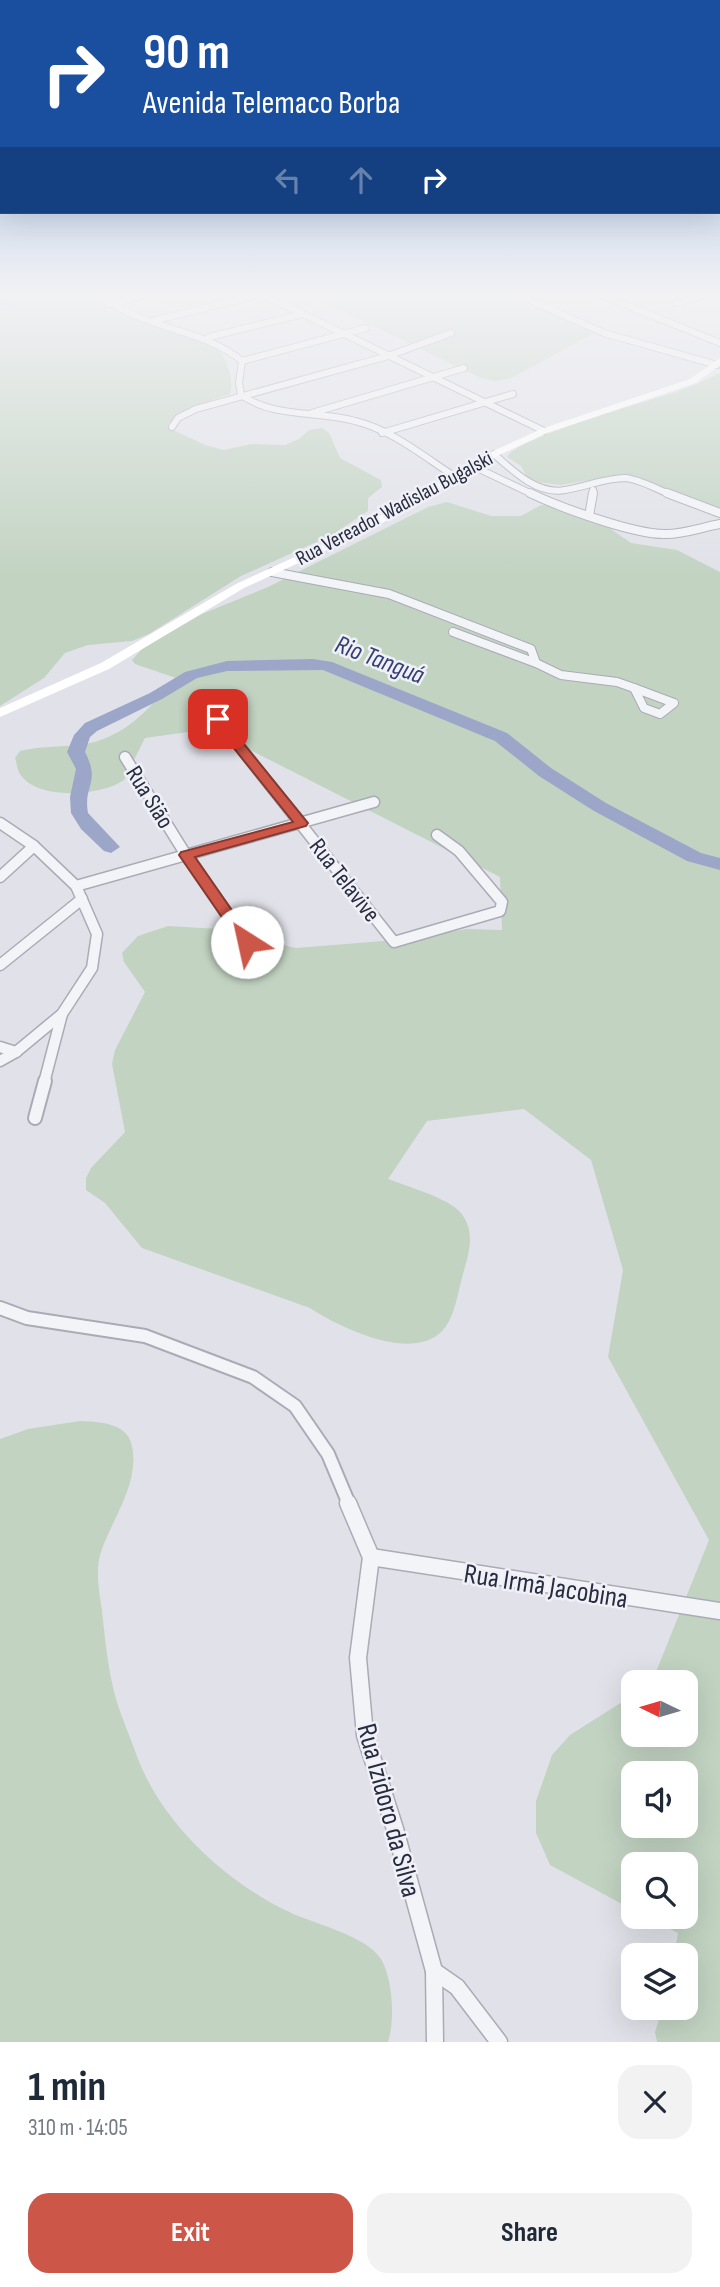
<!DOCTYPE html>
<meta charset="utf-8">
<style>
:root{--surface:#fff;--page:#f2f2f3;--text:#1f2937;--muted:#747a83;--accent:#cc5748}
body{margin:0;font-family:"Sofia Sans Condensed",sans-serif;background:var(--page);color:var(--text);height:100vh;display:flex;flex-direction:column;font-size:26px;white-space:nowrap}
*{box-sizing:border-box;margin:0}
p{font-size:23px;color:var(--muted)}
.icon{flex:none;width:38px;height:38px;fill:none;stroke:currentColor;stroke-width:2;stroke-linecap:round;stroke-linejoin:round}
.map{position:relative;height:2042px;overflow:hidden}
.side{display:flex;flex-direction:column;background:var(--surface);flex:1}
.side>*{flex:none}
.banner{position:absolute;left:0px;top:0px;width:721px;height:214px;box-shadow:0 7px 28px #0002;background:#1a4fa0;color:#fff;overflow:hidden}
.needle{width:46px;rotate:275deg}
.tools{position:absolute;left:621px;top:1670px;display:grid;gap:14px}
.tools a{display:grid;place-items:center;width:77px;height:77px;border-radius:14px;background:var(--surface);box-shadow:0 7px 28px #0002;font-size:35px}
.pin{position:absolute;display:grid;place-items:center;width:60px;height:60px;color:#fff;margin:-30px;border-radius:14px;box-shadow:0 4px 10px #0006}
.me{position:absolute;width:77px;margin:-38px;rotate:325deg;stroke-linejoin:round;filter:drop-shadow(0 0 5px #0008)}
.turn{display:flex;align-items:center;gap:24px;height:147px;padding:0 28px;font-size:32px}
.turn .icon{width:91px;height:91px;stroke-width:2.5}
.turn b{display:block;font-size:49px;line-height:60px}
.lanes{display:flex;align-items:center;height:66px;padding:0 28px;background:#0003;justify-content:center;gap:35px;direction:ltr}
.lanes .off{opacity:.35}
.round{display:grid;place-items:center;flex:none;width:74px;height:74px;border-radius:21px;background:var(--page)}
.head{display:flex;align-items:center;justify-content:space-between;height:119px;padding:0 28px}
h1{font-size:42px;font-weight:700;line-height:52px}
.cta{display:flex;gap:14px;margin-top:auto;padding:14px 28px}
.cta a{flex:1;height:80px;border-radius:21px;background:var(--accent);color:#fff;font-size:28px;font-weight:700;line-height:80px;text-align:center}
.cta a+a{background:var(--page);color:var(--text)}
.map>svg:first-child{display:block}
.green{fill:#c2d3c2;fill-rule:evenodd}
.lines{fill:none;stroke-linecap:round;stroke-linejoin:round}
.stream{stroke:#9ca6c8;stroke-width:2}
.river{fill:#9ca6c8;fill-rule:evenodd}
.street-far4-casing{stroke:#aaabb6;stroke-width:8}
.street-far3-casing{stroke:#aaabb6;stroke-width:10}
.street-far2-casing{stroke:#aaabb6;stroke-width:13}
.street-far1-casing{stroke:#aaabb6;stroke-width:16}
.street-casing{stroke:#aaabb6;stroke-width:19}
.street-far4{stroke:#f3f4f7;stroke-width:6}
.street-far3{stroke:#f3f4f7;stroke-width:8}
.street-far2{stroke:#f3f4f7;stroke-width:10}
.street-far1{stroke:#f3f4f7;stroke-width:12}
.street{stroke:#f3f4f7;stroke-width:16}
.secondary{fill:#fff;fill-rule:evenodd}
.route{fill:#cc5748;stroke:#85392f;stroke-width:2}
.labels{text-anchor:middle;stroke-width:5;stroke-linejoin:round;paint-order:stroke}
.far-street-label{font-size:21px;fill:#292c40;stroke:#f0f1f7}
.street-label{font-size:24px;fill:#292c40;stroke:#f0f1f7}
.water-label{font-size:26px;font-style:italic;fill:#343f74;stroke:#f0f1f7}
.near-street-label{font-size:28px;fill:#292c40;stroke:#f0f1f7}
</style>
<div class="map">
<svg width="720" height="2042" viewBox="0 0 720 2042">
<rect width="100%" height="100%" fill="#e1e2e9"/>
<!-- green -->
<g class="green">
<path d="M0,292H98L128,309L218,349C228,361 234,379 230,394C208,401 187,409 169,423L168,426L173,430L205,445L224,450L251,444L285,445L299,439L309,430L322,428L329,433L340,458L381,480L382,487L368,498V511L332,535L241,576L149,634L132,641L88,645L65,653L44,678L0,706Z"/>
<polygon points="302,292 509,292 585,327 593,334 511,378 495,381 481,378"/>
<path d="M720,373V513L660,488L614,476L561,485L536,482L527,477L521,466L507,457C518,437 643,403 669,394C687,389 703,381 720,373Z"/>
<path d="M447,502L491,516H521L541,505H552L611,529L631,543L677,550L720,572V2042H657L655,2032L663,2007H686V1955H674L678,1933L645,1916H686V1864H634L633,1910L550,1865L536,1833V1801L552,1755L570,1735L633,1695L634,1734H686V1682H652L709,1540L608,1357L623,1270L591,1160L524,1109L427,1121L388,1179C406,1186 449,1198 461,1213C476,1232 469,1253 463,1274C458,1291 455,1320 440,1333C408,1361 339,1327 310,1308L142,1248L105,1203L86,1190V1178L91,1168L125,1132L112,1064L115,1050L145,992L124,962L122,953L138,936L168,926L219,929L296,948L408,939L467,929L502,930L500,877L209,729L145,738L124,780C102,796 37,801 20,774C17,770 17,763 15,758L20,751C40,746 60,747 80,745C126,738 147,710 176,678L135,664L132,660L143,648L202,614L268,587L428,507ZM634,1773H686V1825H634Z"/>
<path d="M80,1421C99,1422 127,1422 132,1446C140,1483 112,1519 101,1552C95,1570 99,1592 102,1610C105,1640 108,1670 116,1699C122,1719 131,1739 138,1759C162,1822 223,1879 283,1909C309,1923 365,1934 381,1959C393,1979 395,2021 388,2042H0V1439L28,1429Z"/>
</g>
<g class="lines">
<!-- stream -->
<polyline class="stream" points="0,304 17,306"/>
<!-- river -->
<path class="river" d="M313,659L332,662L507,733L551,768L606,803L701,853L720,858V870L687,861L594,811L539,776L495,741L323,670L227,671L197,678L162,699L97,731L90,737L85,752C101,783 83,785 88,813L120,847L111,853L104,851L81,829L71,813L70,797L76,769L67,752L74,735L85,723L150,693L185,672L227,661Z"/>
<!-- street-far4 casing -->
<g class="street-far4-casing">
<g id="street-far4">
<path d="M99,292C139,331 198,325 242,361L239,383L241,395C276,419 316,410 355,421C392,430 423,456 454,476"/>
<polyline points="258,292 544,431"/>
<polyline points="512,292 604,333 717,365"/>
<polyline points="594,292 720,343"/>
<polyline points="676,303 712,293"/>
<polyline points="108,304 158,292"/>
<polyline points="156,320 266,293"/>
<polyline points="209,337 303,314"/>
<polyline points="242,361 366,328"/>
<polyline points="312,413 464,368"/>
<polyline points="172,427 178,418 196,409 388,356 451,333"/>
<polyline points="382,433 513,394"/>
<path d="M494,454C513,471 537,495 565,490C585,487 605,478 625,478C640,479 658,490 672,495"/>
<polyline points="473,466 534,495"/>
<polyline points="592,495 593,490"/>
</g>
</g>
<!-- street-far3 casing -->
<g class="street-far3-casing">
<g id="street-far3">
<path d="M530,493C559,507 635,535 666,534C684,534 703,527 720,524"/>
<polyline points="667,493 720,513"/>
<polyline points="589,516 593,493"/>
<polyline points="272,572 389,594 531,649 536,663 561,675 617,682 634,688"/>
<polyline points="453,632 536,663"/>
<polygon points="634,688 674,703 660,714 644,708"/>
<polyline points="218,719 245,753"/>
</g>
</g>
<!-- street-far2 casing -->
<g class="street-far2-casing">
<g id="street-far2">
<polyline points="243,751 394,942 500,911 502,902 459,851 437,835"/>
<polyline points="125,757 186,855 247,942"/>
<polyline points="0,823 34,846 76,886 97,934 92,968 62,1014 16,1052 0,1061"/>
<polyline points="0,877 34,846"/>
<polyline points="76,886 374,802"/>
<polyline points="0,965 82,899"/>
<polyline points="0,1047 16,1052"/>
<polyline points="44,1083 62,1014"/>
</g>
</g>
<!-- street-far1 casing -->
<g class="street-far1-casing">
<g id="street-far1">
<polyline points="35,1118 45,1081"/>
<polyline points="0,1308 27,1318 145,1336 253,1377 295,1406 328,1454 349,1504"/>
</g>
</g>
<!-- street casing -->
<g class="street-casing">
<g id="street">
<polyline points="348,1503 371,1557 358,1658 365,1735 395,1829 434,1971 435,2042"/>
<polyline points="371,1557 720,1611"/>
<polyline points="434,1971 457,1987 499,2042"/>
</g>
</g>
<!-- street-far4 -->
<use href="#street-far4" class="street-far4"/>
<!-- street-far3 -->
<use href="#street-far3" class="street-far3"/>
<!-- street-far2 -->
<use href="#street-far2" class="street-far2"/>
<!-- street-far1 -->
<use href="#street-far1" class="street-far1"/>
<!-- street -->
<use href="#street" class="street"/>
<!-- secondary -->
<polygon class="secondary" points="720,358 720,365 696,383 547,433 497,456 372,529 244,588 109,669 0,717 0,708 101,663 236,584 364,525 491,452 541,429 690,379"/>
</g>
<!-- sky -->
<linearGradient id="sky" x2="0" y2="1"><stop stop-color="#89aedb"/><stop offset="0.51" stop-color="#f2f2f5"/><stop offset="1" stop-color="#f2f2f5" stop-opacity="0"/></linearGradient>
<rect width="720" height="578" fill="url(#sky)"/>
<!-- route -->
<polygon class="route" points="218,716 222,717 308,823 306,826 195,857 254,942 247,946 241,945 179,855 181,852 293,822 213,722 212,719"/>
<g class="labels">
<!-- far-street labels -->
<g class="far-street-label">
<text transform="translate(394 508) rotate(-28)" y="7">Rua Vereador Wadislau Bugalski</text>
</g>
<!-- street labels -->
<g class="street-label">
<text transform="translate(150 797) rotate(58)" y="8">Rua Sião</text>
<text transform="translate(345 880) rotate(52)" y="8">Rua Telavive</text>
</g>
<!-- water labels -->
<g class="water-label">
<text transform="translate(380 659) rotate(21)" y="9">Rio Tanguá</text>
</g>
<!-- near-street labels -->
<g class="near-street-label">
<text transform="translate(546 1585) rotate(9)" y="10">Rua Irmã Jacobina</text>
<text transform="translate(390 1810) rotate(75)" y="10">Rua Izidoro da Silva</text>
</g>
</g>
</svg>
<div class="tools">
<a><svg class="needle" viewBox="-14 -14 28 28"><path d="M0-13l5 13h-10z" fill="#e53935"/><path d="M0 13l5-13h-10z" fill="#747a83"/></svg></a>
<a><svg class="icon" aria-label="sound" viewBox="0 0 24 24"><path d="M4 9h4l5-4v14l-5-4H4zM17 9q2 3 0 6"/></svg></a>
<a><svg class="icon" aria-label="search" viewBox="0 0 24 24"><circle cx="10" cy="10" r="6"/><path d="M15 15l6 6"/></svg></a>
<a><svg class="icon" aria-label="layers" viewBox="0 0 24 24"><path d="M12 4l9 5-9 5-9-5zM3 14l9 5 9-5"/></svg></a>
</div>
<div class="pin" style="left:218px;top:719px;background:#d93025"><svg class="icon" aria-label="arrive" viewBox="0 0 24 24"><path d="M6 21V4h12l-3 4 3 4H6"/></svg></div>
<svg class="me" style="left:247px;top:942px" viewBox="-20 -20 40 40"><circle r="19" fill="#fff"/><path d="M0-13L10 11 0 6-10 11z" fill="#cc5748"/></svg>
<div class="banner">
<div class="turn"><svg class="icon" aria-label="right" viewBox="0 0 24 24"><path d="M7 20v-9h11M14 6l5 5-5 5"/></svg><div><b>90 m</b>Avenida Telemaco Borba</div></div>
<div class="lanes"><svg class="icon off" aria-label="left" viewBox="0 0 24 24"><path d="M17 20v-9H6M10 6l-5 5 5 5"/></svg><svg class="icon off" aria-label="ahead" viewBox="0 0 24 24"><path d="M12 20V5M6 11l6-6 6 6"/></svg><svg class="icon" aria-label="right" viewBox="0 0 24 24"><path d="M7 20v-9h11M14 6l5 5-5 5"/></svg></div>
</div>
</div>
<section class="side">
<div class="head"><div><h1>1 min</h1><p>310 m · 14:05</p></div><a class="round"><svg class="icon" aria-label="close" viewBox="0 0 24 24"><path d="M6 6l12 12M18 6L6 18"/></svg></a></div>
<div class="cta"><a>Exit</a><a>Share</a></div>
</section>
